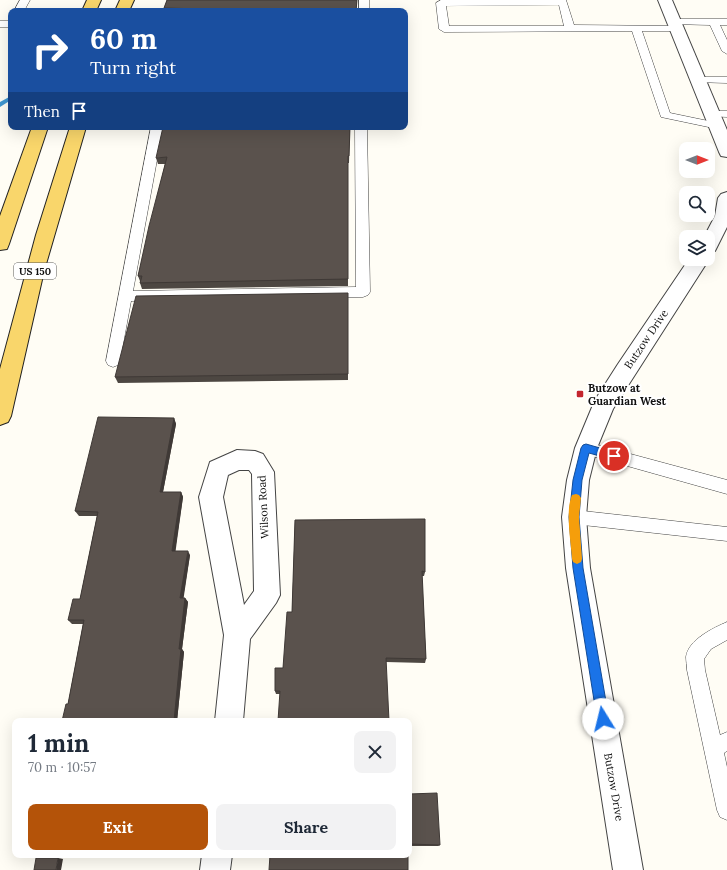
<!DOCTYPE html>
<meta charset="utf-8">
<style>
:root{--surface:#fff;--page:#f2f2f3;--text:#1f2937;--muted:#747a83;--accent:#b45309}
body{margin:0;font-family:Lora,serif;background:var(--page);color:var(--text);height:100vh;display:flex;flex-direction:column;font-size:15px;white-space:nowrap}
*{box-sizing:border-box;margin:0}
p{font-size:13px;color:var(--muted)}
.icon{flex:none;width:22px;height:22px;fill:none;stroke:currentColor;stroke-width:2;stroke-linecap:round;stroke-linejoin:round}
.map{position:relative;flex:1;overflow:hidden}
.sheet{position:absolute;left:12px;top:718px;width:400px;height:140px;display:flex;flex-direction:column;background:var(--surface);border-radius:8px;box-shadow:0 4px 16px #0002}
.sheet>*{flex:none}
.banner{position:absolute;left:8px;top:8px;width:400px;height:122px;border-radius:8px;box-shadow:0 4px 16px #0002;background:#1a4fa0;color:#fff;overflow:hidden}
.needle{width:26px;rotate:90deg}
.fabs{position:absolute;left:679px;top:142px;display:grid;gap:8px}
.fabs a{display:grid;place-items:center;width:36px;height:36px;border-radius:8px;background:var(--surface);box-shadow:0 4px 16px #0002;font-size:20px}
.pin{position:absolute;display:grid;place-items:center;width:34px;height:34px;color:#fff;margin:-17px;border:2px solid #fff;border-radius:50%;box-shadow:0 1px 4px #0007}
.me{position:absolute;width:44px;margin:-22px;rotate:351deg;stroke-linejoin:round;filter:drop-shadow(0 0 3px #0008)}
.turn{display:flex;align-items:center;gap:14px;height:84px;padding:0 16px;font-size:18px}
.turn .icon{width:52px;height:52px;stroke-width:2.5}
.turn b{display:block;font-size:28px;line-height:34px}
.then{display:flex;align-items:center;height:38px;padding:0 16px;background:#0003;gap:8px;font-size:15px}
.round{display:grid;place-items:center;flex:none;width:42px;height:42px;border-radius:8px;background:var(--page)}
.overview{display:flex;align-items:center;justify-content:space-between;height:68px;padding:0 16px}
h1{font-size:24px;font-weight:700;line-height:30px}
.button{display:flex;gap:8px;margin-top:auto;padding:8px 16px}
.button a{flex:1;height:46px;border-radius:8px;background:var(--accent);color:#fff;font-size:16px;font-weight:700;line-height:46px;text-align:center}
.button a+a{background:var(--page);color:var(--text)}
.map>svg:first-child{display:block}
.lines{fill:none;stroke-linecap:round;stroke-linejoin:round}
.stream{fill:#3f96cf;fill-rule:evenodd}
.lane-casing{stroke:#444;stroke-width:1}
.street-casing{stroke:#444;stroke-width:2}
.primary-casing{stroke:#222;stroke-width:2}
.lane{fill:#fff;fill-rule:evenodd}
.street{fill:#fff;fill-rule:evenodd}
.primary{fill:#f9d66b;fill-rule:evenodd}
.wall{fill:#4d4742}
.shaded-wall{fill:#3f3936}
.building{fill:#5a524d;stroke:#3f3936}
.route{fill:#1a73e8;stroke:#114b97}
.slow{fill:#f59e0b}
.poi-dot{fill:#c4262e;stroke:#fff;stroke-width:1.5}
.labels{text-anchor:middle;stroke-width:4;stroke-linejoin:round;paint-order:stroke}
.shield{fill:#fff;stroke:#585858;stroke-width:1}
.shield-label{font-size:10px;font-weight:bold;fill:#111}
.street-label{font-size:11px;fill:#111;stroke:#fff}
.poi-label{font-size:11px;font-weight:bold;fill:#111;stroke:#fff;text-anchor:start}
</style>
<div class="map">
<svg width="727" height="870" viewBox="0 0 727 870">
<rect width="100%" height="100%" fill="#fffdf5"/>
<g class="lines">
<!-- stream -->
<polygon class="stream" points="11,96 11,100 0,107 0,102"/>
<!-- lane casing -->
<g class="lane-casing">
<g id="lane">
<polygon points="20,0 30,0 24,11 14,11"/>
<rect x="359" y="0" width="10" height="11"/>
<path d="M441,0H566L574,25L679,26L681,28L676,31H642L670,113L718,123L724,126L718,129L661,117L632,31L444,32L439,29L436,3ZM559,5L564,26H449L446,6Z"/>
<polygon points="674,19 727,19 727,25 720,25 727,40 727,54 722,51 710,25 671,24 669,22"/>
<rect x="0" y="21" width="11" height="6"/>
<polygon points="698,77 727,77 727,83 694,82 693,80 694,78"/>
<polygon points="713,111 727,111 727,117 709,116 708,114 709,112"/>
<polygon points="151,127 163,127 133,291 356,287 355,127 367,127 370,292 368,295 363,297 131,301 120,361 118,365 113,367 108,365 106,361"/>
<polygon points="586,442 727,480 727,494 581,453 578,448 581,443"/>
<polygon points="574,510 727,527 727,541 574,524 568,522 566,517 568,512"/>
<path d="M727,622V640L711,649L704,659L705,670L720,735L727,732V751L724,753L727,767V820L720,817L717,810L687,670C687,666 686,661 686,657C688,640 713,628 727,622Z"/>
</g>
</g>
<!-- street casing -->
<g class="street-casing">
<g id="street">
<polygon points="658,0 672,0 727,130 727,157 721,156 719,152"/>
<polygon points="727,192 727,227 715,251 708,252 708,237 704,237 715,216 718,198 721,194"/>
<polygon points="708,258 708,259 706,264 613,409 597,448 589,480 586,517 590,568 643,870 613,870 566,568 562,517 567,480 575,448 595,400 618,364 689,259"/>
<path d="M237,450L255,451L263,454L274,472L280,595L276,603L250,639L243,721H215L224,635L199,497L210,462ZM239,470H249L252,474L254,591L244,605L223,497L228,475Z"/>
<polygon points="202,855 232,855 230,870 200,870"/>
</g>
</g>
<!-- primary casing -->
<g class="primary-casing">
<g id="primary">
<polygon points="87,0 101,0 96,11 82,11"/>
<polygon points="120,0 134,0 129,11 115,11"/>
<polygon points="32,127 48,127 9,244 7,249 0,250 0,216"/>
<polygon points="70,127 86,127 44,271 11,416 8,422 0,425 0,369 36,235"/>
</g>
</g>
<!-- lane -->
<use href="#lane" class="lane"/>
<!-- street -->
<use href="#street" class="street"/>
<!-- primary -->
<use href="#primary" class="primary"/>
</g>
<!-- wall -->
<g class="wall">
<polygon points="167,0 357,0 356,11 165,11 164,8"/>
<polygon points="350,127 349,163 348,163 348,286 142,289 140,283 140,281 138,276 165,164 158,164 156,158"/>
<polygon points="348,293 348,380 118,383 115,377"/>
<polygon points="174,418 176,424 163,492 181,492 183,497 175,551 190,555 183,598 185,598 188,602 182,649 184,652 177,721 62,721 68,704 83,624 72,624 68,620 80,599 97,516 79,516 75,511"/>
<polygon points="295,520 425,572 424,576 422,576 426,659 425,663 386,662 280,694 276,694 275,691 283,668 292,612"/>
<polygon points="409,794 440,845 438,846 409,846"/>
<polygon points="43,855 164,855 164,857 48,856"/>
</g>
<!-- shaded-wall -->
<g class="shaded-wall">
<polygon points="174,418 176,424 162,497 160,492"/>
<polygon points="181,492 183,497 175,555 172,551"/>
<polygon points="188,551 190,555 183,602 180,598"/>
<polygon points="185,598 188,602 182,649 184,652 177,721 174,721 179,649"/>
<polygon points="58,858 63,859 61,870 56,870"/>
</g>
<!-- building -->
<g class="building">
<polygon points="167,0 357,0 356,11 202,11 202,9 164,8"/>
<polygon points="163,127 350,127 349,156 348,156 348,279 140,283 142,276 138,276 149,226 167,157 156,158"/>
<polygon points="348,293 348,374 115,377 136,296"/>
<polygon points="98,417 174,418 160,492 181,492 172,551 188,551 180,598 185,598 179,649 181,649 174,721 62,721 66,704 68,704 84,620 68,620 73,599 80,599 98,512 75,511"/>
<polygon points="425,519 425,572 422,571 426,659 386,658 389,721 278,721 280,691 275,691 275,668 283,668 287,612 292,612 295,520"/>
<polygon points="437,793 440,845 409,844 409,794"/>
<polygon points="43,855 161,855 161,856"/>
<polygon points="270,855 408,855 408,870 269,870"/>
<polygon points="36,858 58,858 56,870 34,870"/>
</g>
<!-- route -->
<polygon class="route" points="586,444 614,452 617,453 619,456 617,458 614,460 589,453 582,480 579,517 583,568 609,719 607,723 603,725 599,723 597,719 573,568 569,517 573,480 581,448 583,445"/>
<!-- slow -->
<path class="slow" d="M576,494L579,495L581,498L579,517L582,559L581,562L577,564L573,562L572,559C571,542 565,511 572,495Z"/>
<!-- markers -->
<rect class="poi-dot" x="576" y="390" width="8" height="8" rx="2"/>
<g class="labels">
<!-- shield labels -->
<rect class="shield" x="14" y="263" width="42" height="16" rx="3"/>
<g class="shield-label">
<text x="35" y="275">US 150</text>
</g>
<!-- street labels -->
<g class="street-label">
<text transform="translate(646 339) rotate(-56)" y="4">Butzow Drive</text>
<text transform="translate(263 507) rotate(-93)" y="4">Wilson Road</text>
<text transform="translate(614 787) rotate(80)" y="4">Butzow Drive</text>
</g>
<!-- poi labels -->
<g class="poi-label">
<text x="588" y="392">Butzow at<tspan x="588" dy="13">Guardian West</tspan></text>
</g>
</g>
</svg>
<div class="fabs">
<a><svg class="needle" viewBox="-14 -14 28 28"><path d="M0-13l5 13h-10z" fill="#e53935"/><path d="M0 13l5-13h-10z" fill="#747a83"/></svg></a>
<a><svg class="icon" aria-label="search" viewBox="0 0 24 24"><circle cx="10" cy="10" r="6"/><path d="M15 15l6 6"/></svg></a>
<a><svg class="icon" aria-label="layers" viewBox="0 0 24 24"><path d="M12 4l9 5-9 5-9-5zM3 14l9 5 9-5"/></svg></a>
</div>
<div class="pin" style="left:614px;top:456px;background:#d93025"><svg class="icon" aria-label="arrive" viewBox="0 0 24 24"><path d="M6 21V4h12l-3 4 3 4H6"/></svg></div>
<svg class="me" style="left:603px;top:719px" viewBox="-20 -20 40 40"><circle r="19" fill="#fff"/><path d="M0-13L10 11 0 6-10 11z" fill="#1a73e8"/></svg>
<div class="banner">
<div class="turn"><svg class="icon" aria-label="right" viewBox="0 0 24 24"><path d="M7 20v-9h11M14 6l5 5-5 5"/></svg><div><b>60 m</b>Turn right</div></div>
<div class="then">Then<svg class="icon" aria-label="arrive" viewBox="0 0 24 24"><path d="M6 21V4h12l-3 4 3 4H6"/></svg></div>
</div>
<section class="sheet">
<div class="overview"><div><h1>1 min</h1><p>70 m · 10:57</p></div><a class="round"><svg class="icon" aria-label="close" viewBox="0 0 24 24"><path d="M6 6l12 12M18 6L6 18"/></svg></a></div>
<div class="button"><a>Exit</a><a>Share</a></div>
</section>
</div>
